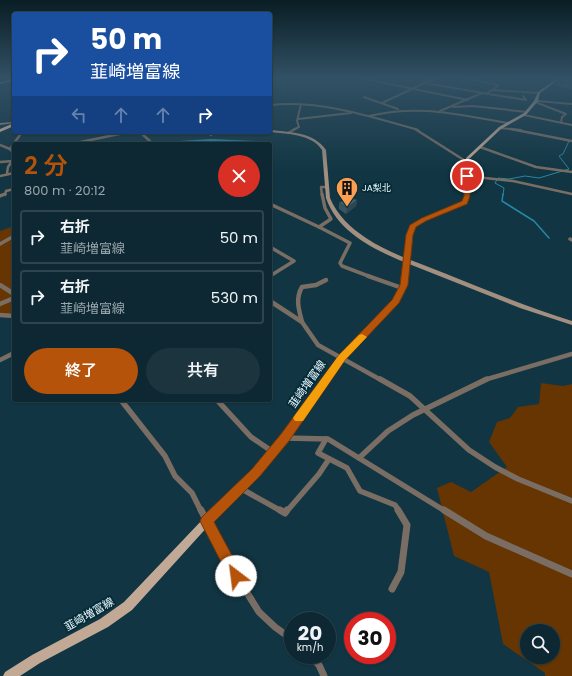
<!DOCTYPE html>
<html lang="ja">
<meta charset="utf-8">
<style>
:root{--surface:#0d2832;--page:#1b343e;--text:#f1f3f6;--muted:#9aa6ac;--line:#2d444d;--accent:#b45309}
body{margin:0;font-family:Poppins,"Noto Sans JP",sans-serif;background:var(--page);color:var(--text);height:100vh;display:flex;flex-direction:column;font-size:15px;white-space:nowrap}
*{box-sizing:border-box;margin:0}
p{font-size:13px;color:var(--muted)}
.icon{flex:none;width:22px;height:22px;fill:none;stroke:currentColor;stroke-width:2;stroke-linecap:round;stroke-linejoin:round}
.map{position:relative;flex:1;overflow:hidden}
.sheet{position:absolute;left:12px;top:142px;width:260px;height:260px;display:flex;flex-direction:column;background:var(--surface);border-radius:4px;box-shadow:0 1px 3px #0004,0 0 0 1px var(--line)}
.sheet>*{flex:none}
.top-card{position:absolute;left:12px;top:12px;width:260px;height:122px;border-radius:4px;box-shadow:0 1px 3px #0004,0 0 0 1px var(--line);background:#1a4fa0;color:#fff;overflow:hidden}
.controls{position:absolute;left:520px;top:624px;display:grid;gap:8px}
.controls a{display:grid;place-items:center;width:40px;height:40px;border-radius:50%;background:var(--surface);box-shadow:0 1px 3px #0004,0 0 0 1px var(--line);font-size:20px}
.speed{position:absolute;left:284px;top:612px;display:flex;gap:8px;font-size:20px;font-weight:700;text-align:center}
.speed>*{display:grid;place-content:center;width:52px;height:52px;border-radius:50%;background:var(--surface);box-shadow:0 1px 3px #0004,0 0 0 1px var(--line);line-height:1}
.speed small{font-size:10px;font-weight:400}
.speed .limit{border:6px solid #d22;background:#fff;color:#111}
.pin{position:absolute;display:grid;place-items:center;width:34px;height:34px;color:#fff;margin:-17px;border:2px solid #fff;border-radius:50%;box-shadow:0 1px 4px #0007}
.me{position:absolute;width:44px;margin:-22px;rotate:330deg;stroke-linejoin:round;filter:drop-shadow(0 0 3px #0008)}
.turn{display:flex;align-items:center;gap:14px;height:84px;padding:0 12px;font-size:18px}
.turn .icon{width:52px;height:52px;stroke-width:2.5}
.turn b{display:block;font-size:28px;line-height:34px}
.lanes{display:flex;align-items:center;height:38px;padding:0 12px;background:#0003;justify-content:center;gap:20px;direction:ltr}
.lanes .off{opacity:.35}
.round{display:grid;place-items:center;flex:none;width:42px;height:42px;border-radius:21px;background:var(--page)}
.head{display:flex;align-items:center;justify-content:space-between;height:68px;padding:0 12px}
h1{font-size:24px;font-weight:600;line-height:30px;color:var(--accent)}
.action{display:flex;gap:8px;margin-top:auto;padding:8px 12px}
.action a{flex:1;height:46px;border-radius:24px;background:var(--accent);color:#fff;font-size:16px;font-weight:600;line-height:46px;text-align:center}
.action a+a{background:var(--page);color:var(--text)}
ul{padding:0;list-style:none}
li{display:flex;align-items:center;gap:12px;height:54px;margin:0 8px 6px;padding:0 4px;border:2px solid var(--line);border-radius:4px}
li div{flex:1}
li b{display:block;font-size:15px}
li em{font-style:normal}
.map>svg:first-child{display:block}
.green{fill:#663501;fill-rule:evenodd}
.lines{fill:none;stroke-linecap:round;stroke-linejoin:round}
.stream-far1{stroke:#2687a6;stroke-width:1}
.stream{stroke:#2687a6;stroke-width:1.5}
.river{fill:#2687a6;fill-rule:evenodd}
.street-far5{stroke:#796d64;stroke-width:2}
.street-far4{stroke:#796d64;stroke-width:2.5}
.street-far3{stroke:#796d64;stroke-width:3.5}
.street-far2{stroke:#796d64;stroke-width:4.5}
.street-far1{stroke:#796d64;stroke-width:5.5}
.street{stroke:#796d64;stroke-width:7}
.secondary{fill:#a28f80;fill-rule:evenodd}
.primary{fill:#c2a996;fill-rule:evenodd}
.highway{fill:#dfc0aa;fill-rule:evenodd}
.wall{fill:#375662}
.shaded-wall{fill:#2d4650}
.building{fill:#406472;stroke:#2d4650}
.route{fill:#b45309;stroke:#753606}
.slow{fill:#f59e0b}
.labels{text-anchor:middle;stroke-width:3.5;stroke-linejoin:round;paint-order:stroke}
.far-poi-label{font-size:9px;fill:#e8f8ff;stroke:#052b37;text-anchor:start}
.street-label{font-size:11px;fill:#e8f8ff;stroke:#052b37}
</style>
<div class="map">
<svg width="572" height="676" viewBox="0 0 572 676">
<rect width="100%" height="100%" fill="#113542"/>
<!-- green -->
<g class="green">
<polygon points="14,226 14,314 0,315 0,231"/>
<path d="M541,383L563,386L572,384V676H545V673L503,644L489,572L454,556L437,488L451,482L471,492L507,467L489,442L497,422L510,418L518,407L539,404ZM527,631H553V657H527Z"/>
</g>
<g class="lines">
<!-- stream-far1 -->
<polyline class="stream-far1" points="503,195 504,188 495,183 498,178 509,179 525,176 539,178 569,169 559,156 563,154 569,141"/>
<!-- stream -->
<polyline class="stream" points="503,194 502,201 534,221 549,238"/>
<!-- river -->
<polygon class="river" points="211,139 256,141 259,143 160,144 163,142"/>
<!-- street-far5 -->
<g class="street-far5">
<polyline points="360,78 468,100"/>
<polyline points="463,78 499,85 492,90"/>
<polyline points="426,83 483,93"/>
<polyline points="487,93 492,90 539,93"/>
<polyline points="364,97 398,109"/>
<polyline points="538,101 572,104"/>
<polyline points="535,102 566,114 562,117 561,123"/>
<polyline points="382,103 435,78"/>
<path d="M270,105C320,100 370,116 418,130"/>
<polyline points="453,107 473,106 527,112"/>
<polyline points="440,111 482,93 526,100 523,96"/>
<polyline points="524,115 572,125"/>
<path d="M369,116C420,104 458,115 508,123"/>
<polyline points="298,119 351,113"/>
<polyline points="500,128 521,130"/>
<polyline points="293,130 299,127 297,121 301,104"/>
</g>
<!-- street-far4 -->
<g class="street-far4">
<polyline points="415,129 467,162"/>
<polyline points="511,129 572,141"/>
<polyline points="140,132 153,144"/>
<polyline points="209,132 211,135"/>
<polyline points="288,133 295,129"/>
<polyline points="71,144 129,132"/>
<polyline points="0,145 10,149 14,154"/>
<polyline points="480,147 536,167 572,172"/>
<polyline points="10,149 22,132"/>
<polyline points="0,162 13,161"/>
<polyline points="7,173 8,167 14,158"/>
<polyline points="0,176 14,173"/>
<polyline points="467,176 513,181 572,194"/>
<polyline points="5,195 6,191 14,189"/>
<polyline points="322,195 321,187 326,187"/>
</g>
<!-- street-far3 -->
<g class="street-far3">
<polyline points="0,196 5,194"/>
<polyline points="270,204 319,227 331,219 325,208 322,194"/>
<polyline points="319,227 350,243 340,263 342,266 371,277"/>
<polyline points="570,239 572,240"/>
<polyline points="0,244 14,236"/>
<polyline points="270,247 294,261 270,276"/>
</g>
<!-- street-far2 -->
<g class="street-far2">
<polyline points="368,276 402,288"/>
<polyline points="0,285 14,294"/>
<polyline points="270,301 302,322 318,345 381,380"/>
<polyline points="0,304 14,298"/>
<polyline points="0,315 14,316"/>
<path d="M302,322C299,310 295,299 302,287L316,285L326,280"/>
<polyline points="0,360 14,353"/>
<polyline points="484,380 572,354"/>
</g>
<!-- street-far1 -->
<g class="street-far1">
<polyline points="380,379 410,396 469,450 495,467 518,479 572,501"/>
<polyline points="121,400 165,456 175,476 192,493 201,511"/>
<polyline points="217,400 251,437 273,452"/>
<polyline points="285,438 328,439 445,511"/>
<polyline points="326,439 318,453 347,468 360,491 395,505 399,511"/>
<polyline points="359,458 388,431 413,415 487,379"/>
<polyline points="240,488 281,511"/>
<polyline points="287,511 319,474 329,459"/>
</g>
<!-- street -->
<g class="street">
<polyline points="201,510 229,564 259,612 275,627 293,640"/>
<polyline points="280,510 285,513 287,510"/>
<polyline points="444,510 486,536 572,574"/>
<polyline points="392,589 401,572 407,525 398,510"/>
<polyline points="309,655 319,665 324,676"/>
</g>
<!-- secondary -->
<g class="secondary">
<polygon points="13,122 14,123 0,125 0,123"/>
<path d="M270,130C290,132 314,132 326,150L330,198C337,215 351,228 366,238C390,254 417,262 444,273C486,290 528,307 572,321V325L520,308L399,260C369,247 337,230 326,198L322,150C312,134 287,134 270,132Z"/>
</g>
<!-- primary -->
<polygon class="primary" points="557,78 561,78 540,93 538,101 526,115 501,129 469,159 469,196 467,204 426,220 414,227 412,235 407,285 399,301 345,359 288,441 259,475 210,524 132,610 108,627 40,663 20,676 3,676 5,672 32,655 100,619 124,602 204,518 253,469 282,435 339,355 393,300 401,285 406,235 410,225 422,218 463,202 465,196 466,158 499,127 524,113 534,101 538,92"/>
<!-- highway -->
<g class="highway">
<polygon points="14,79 14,81 0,84 0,82"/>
<polygon points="14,123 14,126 0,132 0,129"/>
</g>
</g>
<!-- wall -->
<g class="wall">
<polygon points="572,79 572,89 556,86 558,81"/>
<polygon points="357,200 356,206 346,214 339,209 339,203"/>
</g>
<!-- shaded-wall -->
<polygon class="shaded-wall" points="357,200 356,206 346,214 347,208"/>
<!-- building -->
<g class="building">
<polygon points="563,78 572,79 572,84 558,81"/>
<polygon points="348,197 357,200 347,208 339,203"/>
</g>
<!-- sky -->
<linearGradient id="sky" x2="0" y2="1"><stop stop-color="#091d24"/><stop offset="0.45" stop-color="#325165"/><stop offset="1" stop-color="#325165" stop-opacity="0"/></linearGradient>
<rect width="572" height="173" fill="url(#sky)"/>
<!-- route -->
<polygon class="route" points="467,174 470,176 470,196 467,204 426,221 416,227 413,235 408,285 399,303 345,360 289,441 260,476 214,522 243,576 241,581 236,583 231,581 202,525 200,521 202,517 252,469 281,434 339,355 392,300 400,285 406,235 410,225 422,218 462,201 464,196 464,176"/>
<!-- slow -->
<polygon class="slow" points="362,334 367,337 365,339 345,360 303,421 295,421 293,418 295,415 339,355 359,335"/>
<!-- icons -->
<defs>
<g id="building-pin" transform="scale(1.15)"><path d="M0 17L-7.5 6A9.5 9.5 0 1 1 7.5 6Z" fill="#fb9e50" stroke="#052b37"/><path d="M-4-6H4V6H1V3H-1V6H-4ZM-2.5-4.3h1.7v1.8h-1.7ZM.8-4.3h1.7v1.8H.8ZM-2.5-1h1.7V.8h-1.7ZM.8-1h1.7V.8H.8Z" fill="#111"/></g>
</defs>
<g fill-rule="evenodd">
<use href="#building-pin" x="347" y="188"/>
</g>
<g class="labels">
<!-- far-poi labels -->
<g class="far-poi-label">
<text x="362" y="191">JA梨北</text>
</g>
<!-- street labels -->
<g class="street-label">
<text transform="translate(307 384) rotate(-55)" y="4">韮崎増富線</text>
<text transform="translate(89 614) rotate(-30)" y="4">韮崎増富線</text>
</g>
</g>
</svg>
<div class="controls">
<a><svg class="icon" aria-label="search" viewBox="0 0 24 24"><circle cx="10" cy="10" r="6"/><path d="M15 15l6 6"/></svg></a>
</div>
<div class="speed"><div>20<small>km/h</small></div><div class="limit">30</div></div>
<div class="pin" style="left:467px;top:176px;background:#d93025"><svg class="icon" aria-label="arrive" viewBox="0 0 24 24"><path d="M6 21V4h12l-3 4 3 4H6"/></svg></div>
<svg class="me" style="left:236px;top:576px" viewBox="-20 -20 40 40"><circle r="19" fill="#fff"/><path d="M0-13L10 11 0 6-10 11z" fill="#b45309"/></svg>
<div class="top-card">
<div class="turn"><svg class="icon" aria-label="right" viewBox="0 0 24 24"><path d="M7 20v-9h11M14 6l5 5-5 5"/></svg><div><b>50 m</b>韮崎増富線</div></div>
<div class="lanes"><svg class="icon off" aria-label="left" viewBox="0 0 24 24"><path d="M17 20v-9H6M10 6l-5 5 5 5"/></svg><svg class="icon off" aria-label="ahead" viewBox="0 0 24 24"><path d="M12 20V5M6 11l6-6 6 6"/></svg><svg class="icon off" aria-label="ahead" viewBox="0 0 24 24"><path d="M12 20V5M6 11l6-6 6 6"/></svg><svg class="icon" aria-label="right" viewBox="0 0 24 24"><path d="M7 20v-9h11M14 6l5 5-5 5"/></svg></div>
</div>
<section class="sheet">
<div class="head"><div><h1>2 分</h1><p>800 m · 20:12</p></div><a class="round" style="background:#d93025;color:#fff"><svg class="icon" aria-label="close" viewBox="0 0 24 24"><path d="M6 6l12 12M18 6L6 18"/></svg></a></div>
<ul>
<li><svg class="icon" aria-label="right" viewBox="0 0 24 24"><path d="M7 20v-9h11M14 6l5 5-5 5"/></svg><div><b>右折</b><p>韮崎増富線</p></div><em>50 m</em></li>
<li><svg class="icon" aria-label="right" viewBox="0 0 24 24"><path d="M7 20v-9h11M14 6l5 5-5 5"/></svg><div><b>右折</b><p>韮崎増富線</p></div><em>530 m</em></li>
</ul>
<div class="action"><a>終了</a><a>共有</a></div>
</section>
</div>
